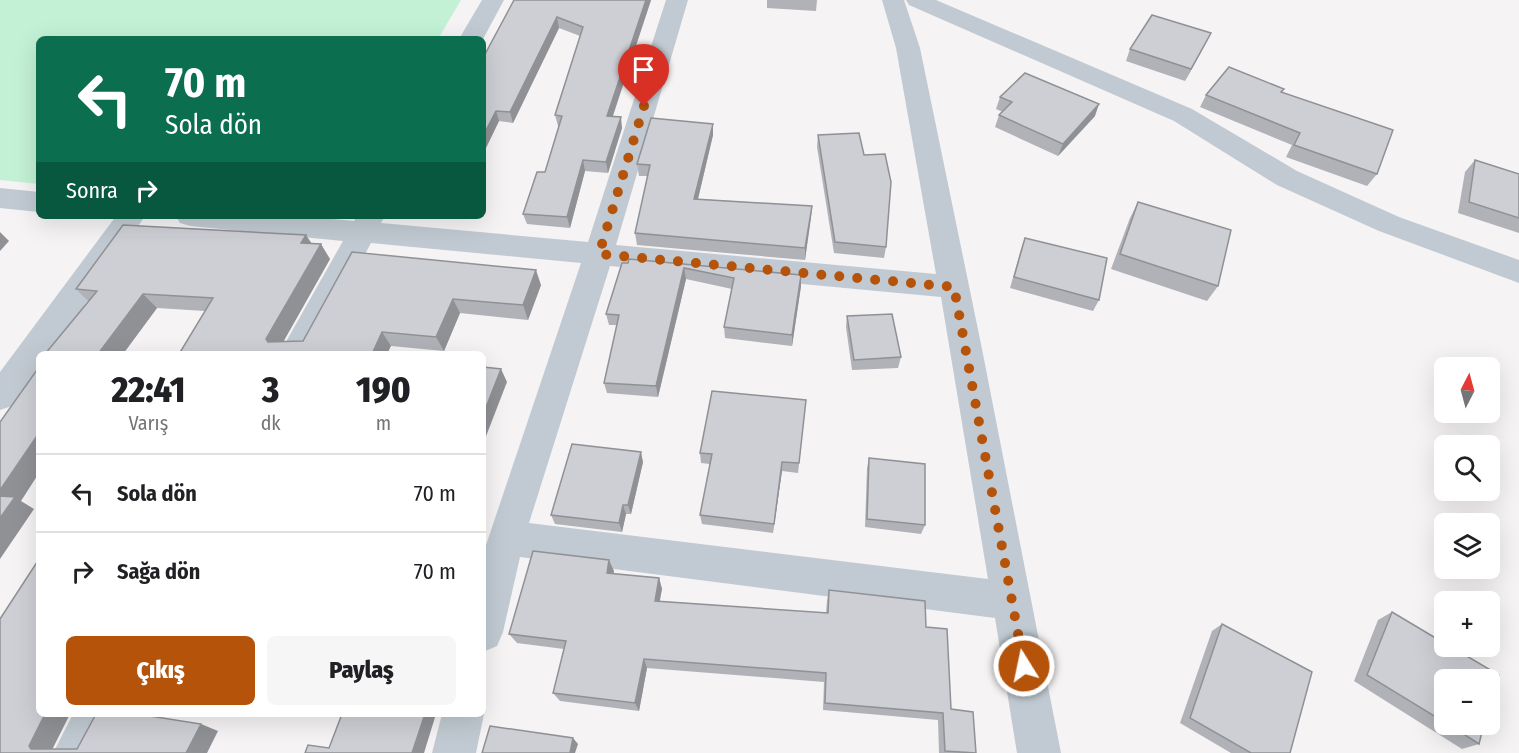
<!DOCTYPE html>
<html lang="tr">
<meta charset="utf-8">
<style>
:root{--surface:#fff;--page:#f6f6f6;--text:#202124;--muted:#757577;--line:#e0e0e0;--accent:#b45309}
body{margin:0;font-family:"Fira Sans Condensed",sans-serif;background:var(--page);color:var(--text);height:100vh;display:flex;flex-direction:column;font-size:22px;white-space:nowrap}
*{box-sizing:border-box;margin:0}
p{font-size:20px;color:var(--muted)}
.icon{flex:none;width:33px;height:33px;fill:none;stroke:currentColor;stroke-width:2;stroke-linecap:round;stroke-linejoin:round}
.map{position:relative;flex:1;overflow:hidden}
.sheet{position:absolute;left:36px;top:351px;width:450px;height:366px;display:flex;flex-direction:column;background:var(--surface);border-radius:9px;box-shadow:0 6px 24px #0002}
.sheet>*{flex:none}
.banner{position:absolute;left:36px;top:36px;width:450px;height:183px;border-radius:9px;box-shadow:0 6px 24px #0002;background:#0b6e4f;color:#fff;overflow:hidden}
.needle{width:39px;rotate:6deg}
.fabs{position:absolute;left:1434px;top:357px;display:grid;gap:12px}
.fabs a{display:grid;place-items:center;width:66px;height:66px;border-radius:9px;background:var(--surface);box-shadow:0 6px 24px #0002;font-size:30px}
.pin{position:absolute;display:grid;place-items:center;width:51px;height:51px;color:#fff;margin:-62px -26px;border-radius:50% 50% 50% 0;rotate:-45deg;box-shadow:0 0 6px #0007}
.pin .icon{rotate:45deg}
.me{position:absolute;width:66px;margin:-33px;rotate:350deg;stroke-linejoin:round;filter:drop-shadow(0 0 4px #0008)}
.turn{display:flex;align-items:center;gap:21px;height:126px;padding:0 30px;font-size:27px}
.turn .icon{width:78px;height:78px;stroke-width:2.5}
.turn b{display:block;font-size:42px;line-height:51px}
.then{display:flex;align-items:center;height:57px;padding:0 30px;background:#0003;gap:12px;font-size:22px}
.eta{display:flex;justify-content:space-evenly;align-items:center;height:102px;text-align:center}
.eta b{font-size:36px;font-weight:800;line-height:42px}
.button{display:flex;gap:12px;margin-top:auto;padding:12px 30px}
.button a{flex:1;height:69px;border-radius:9px;background:var(--accent);color:#fff;font-size:24px;font-weight:800;line-height:69px;text-align:center}
.button a+a{background:var(--page);color:var(--text)}
ul{padding:0;list-style:none}
li{display:flex;align-items:center;gap:18px;height:78px;padding:0 30px;border-top:2px solid var(--line)}
li div{flex:1}
li b{display:block;font-size:22px}
li em{font-style:normal}
.map>svg:first-child{display:block}
.green{fill:#c3f1d5}
.lines{fill:none;stroke-linecap:round;stroke-linejoin:round}
.street{fill:#c1cad2;fill-rule:evenodd}
.wall{fill:#b0b2b7}
.shaded-wall{fill:#909195}
.building{fill:#cdcfd5;stroke:#909195;stroke-width:1.5}
.route{stroke:#b45309;stroke-width:10;stroke-dasharray:0 18}
</style>
<div class="map">
<svg width="1519" height="753" viewBox="0 0 1519 753">
<rect width="100%" height="100%" fill="#f5f3f3"/>
<!-- green -->
<polygon class="green" points="0,0 461,0 438,39 39,39 39,184 0,180"/>
<g class="lines">
<!-- street -->
<g class="street">
<polygon points="482,0 504,0 483,39 459,39"/>
<path d="M666,0H688L616,245L936,274L896,48L882,0H904L920,48L982,349L1061,753H1017L995,618L520,557L503,632L497,646L483,652V554L581,263L371,243L311,354H279L343,241L190,226L180,223L176,216H301L354,221L357,216H385L381,223L588,242ZM610,266L941,297L988,579L529,523Z"/>
<polygon points="906,0 936,0 1192,109 1297,171 1399,217 1519,260 1519,283 1379,231 1277,185 1174,121 909,5"/>
<polygon points="0,188 39,192 39,212 0,208"/>
<polygon points="116,216 145,216 51,354 39,354 39,371 12,406 0,410 0,372"/>
<polygon points="483,711 484,714 476,753 432,753 442,714 483,714"/>
<polygon points="73,714 117,714 98,753 53,753"/>
</g>
</g>
<!-- wall -->
<g class="wall">
<polygon points="514,0 651,0 613,116 622,128 608,173 585,171 570,228 527,224 523,214 545,172 559,126 558,126 555,115 580,36 559,28 513,123 499,121 483,154 483,58"/>
<polygon points="767,0 817,0 816,11 767,8"/>
<polygon points="1211,33 1185,81 1126,61 1130,49"/>
<polygon points="1282,93 1377,174 1367,186 1286,157 1292,145 1200,107 1206,95"/>
<polygon points="1000,97 1095,116 1058,156 995,127 999,115 1003,112 996,109"/>
<polygon points="713,124 713,135 698,199 812,206 805,260 637,245 635,233 648,176 639,176 637,164"/>
<polygon points="818,135 886,247 884,258 834,253 817,147"/>
<polygon points="1475,160 1519,174 1519,233 1458,213 1465,172"/>
<polygon points="1138,202 1218,286 1207,301 1111,269 1130,218"/>
<polygon points="1025,238 1099,300 1093,311 1010,288 1021,249"/>
<polygon points="312,244 330,259 283,342 303,341 352,252 541,285 528,320 460,313 444,351 391,346 179,354 205,311 157,308 123,354 45,354 88,301 76,289"/>
<polygon points="622,263 801,275 801,286 792,346 725,338 724,327 732,289 686,279 658,397 607,393 604,383 617,325 609,325 606,314"/>
<polygon points="847,316 901,357 898,368 852,370 846,327"/>
<polygon points="806,400 798,473 782,471 773,533 702,524 700,515 710,464 701,463 700,453"/>
<polygon points="869,458 925,525 921,534 865,527 867,468"/>
<polygon points="643,462 631,514 626,514 622,532 555,524 551,515"/>
<polygon points="614,571 613,574 659,578 662,589 659,601 826,613 827,601 829,590 926,627 951,709 976,753 939,753 938,720 823,710 824,682 647,668 639,711 560,701 553,693 564,649 517,643 509,634"/>
<polygon points="1392,612 1444,680 1444,724 1484,724 1479,744 1462,749 1354,681 1378,620"/>
<polygon points="1222,624 1290,753 1231,753 1180,723 1212,631"/>
</g>
<!-- shaded-wall -->
<g class="shaded-wall">
<polygon points="646,0 651,0 609,127 607,116"/>
<polygon points="557,17 559,28 513,123 510,112"/>
<polygon points="1211,33 1205,45 1185,81 1191,69"/>
<polygon points="1099,104 1095,116 1058,156 1063,144"/>
<polygon points="496,111 499,121 483,154 483,136"/>
<polygon points="621,117 622,128 608,173 606,162"/>
<polygon points="713,124 713,135 695,211 694,199"/>
<polygon points="583,160 585,171 570,228 567,217"/>
<polygon points="812,206 811,218 805,260 805,248"/>
<polygon points="0,232 9,241 0,251"/>
<polygon points="306,235 316,250 301,243"/>
<polygon points="321,244 330,259 277,353 266,339"/>
<polygon points="684,268 686,279 658,397 656,386"/>
<polygon points="536,270 541,285 528,320 523,305"/>
<polygon points="801,275 801,286 792,346 792,335"/>
<polygon points="143,294 157,308 123,354 98,354"/>
<polygon points="453,299 460,313 444,351 436,337"/>
<polygon points="382,332 391,346 387,354 372,354"/>
<polygon points="501,369 507,382 483,444 483,415"/>
<polygon points="39,433 39,473 21,501 34,509 0,559 0,490"/>
<polygon points="641,452 643,462 631,514 628,505"/>
<polygon points="782,462 782,471 773,533 774,524"/>
<polygon points="623,505 626,514 622,532 619,523"/>
<polygon points="609,560 614,571 611,584 607,573"/>
<polygon points="659,578 662,589 658,611 655,601"/>
<polygon points="644,659 647,668 639,711 635,703"/>
<polygon points="45,714 70,714 51,752 31,749 29,746"/>
<polygon points="425,714 436,714 424,753 412,753"/>
<polygon points="201,724 218,731 207,753 186,753"/>
<polygon points="573,738 578,744 575,753 570,753"/>
</g>
<!-- building -->
<g class="building">
<polygon points="514,0 646,0 607,116 621,117 606,162 583,160 567,217 523,214 537,172 545,172 562,116 555,115 583,27 557,17 510,112 496,111 483,136 483,58"/>
<polygon points="1152,15 1211,33 1191,69 1130,49"/>
<polygon points="1229,67 1284,89 1281,92 1393,130 1377,174 1294,145 1300,133 1206,95"/>
<polygon points="1025,73 1099,104 1063,144 999,115 1012,102 1000,97"/>
<polygon points="651,118 713,124 694,199 812,206 805,248 635,233 650,165 637,164"/>
<polygon points="859,133 864,155 885,154 891,182 886,247 835,242 818,135"/>
<polygon points="1475,160 1519,174 1519,218 1469,202"/>
<polygon points="1138,202 1231,230 1218,286 1120,254"/>
<polygon points="123,225 306,235 301,243 321,244 266,339 268,342 303,341 352,252 536,270 523,305 453,299 436,337 382,332 372,354 179,354 213,298 143,294 98,354 45,354 97,291 76,289"/>
<polygon points="1025,238 1107,258 1099,300 1014,277"/>
<polygon points="629,259 801,275 792,335 724,327 734,278 684,268 656,386 604,383 619,315 606,314 622,263 628,263"/>
<polygon points="892,314 901,357 854,360 847,316"/>
<polygon points="39,367 39,433 0,490 0,422"/>
<polygon points="483,367 501,369 483,415"/>
<polygon points="712,391 806,400 799,463 782,462 774,524 700,515 712,454 700,453"/>
<polygon points="572,444 641,452 628,505 623,505 619,523 551,515"/>
<polygon points="869,458 925,464 925,525 867,519"/>
<polygon points="0,496 15,497 0,518"/>
<polygon points="533,551 609,560 607,573 659,578 655,601 828,613 829,590 925,601 926,627 947,629 951,709 973,712 976,753 945,751 943,713 825,703 826,673 644,659 635,703 553,693 566,641 509,634"/>
<polygon points="39,559 39,714 45,714 29,746 31,749 77,749 96,714 137,714 201,724 186,753 0,753 0,619"/>
<polygon points="1392,612 1444,643 1444,646 1450,646 1499,675 1490,707 1490,680 1444,680 1444,722 1367,675"/>
<polygon points="1222,624 1312,672 1290,753 1251,753 1190,718"/>
<polygon points="342,714 425,714 412,753 305,753 308,745 329,748"/>
<polygon points="1448,724 1484,724 1479,744"/>
<polygon points="490,726 573,738 570,753 482,753"/>
</g>
<g class="lines">
<!-- route -->
<polyline class="route" points="644,106 599,254 954,287 1024,666"/>
</g>
</svg>
<div class="fabs">
<a><svg class="needle" viewBox="-14 -14 28 28"><path d="M0-13l5 13h-10z" fill="#e53935"/><path d="M0 13l5-13h-10z" fill="#757577"/></svg></a>
<a><svg class="icon" aria-label="search" viewBox="0 0 24 24"><circle cx="10" cy="10" r="6"/><path d="M15 15l6 6"/></svg></a>
<a><svg class="icon" aria-label="layers" viewBox="0 0 24 24"><path d="M12 4l9 5-9 5-9-5zM3 14l9 5 9-5"/></svg></a>
<a>+</a>
<a>−</a>
</div>
<div class="pin" style="left:644px;top:106px;background:#d93025"><svg class="icon" aria-label="arrive" viewBox="0 0 24 24"><path d="M6 21V4h12l-3 4 3 4H6"/></svg></div>
<svg class="me" style="left:1024px;top:666px" viewBox="-20 -20 40 40"><circle r="17" fill="#b45309" stroke="#fff" stroke-width="3"/><path d="M0-11L8 9 0 5-8 9z" fill="#fff"/></svg>
<div class="banner">
<div class="turn"><svg class="icon" aria-label="left" viewBox="0 0 24 24"><path d="M17 20v-9H6M10 6l-5 5 5 5"/></svg><div><b>70 m</b>Sola dön</div></div>
<div class="then">Sonra<svg class="icon" aria-label="right" viewBox="0 0 24 24"><path d="M7 20v-9h11M14 6l5 5-5 5"/></svg></div>
</div>
<section class="sheet">
<div class="eta">
<div><b>22:41</b><p>Varış</p></div>
<div><b>3</b><p>dk</p></div>
<div><b>190</b><p>m</p></div>
</div>
<ul>
<li><svg class="icon" aria-label="left" viewBox="0 0 24 24"><path d="M17 20v-9H6M10 6l-5 5 5 5"/></svg><div><b>Sola dön</b></div><em>70 m</em></li>
<li><svg class="icon" aria-label="right" viewBox="0 0 24 24"><path d="M7 20v-9h11M14 6l5 5-5 5"/></svg><div><b>Sağa dön</b></div><em>70 m</em></li>
</ul>
<div class="button"><a>Çıkış</a><a>Paylaş</a></div>
</section>
</div>
